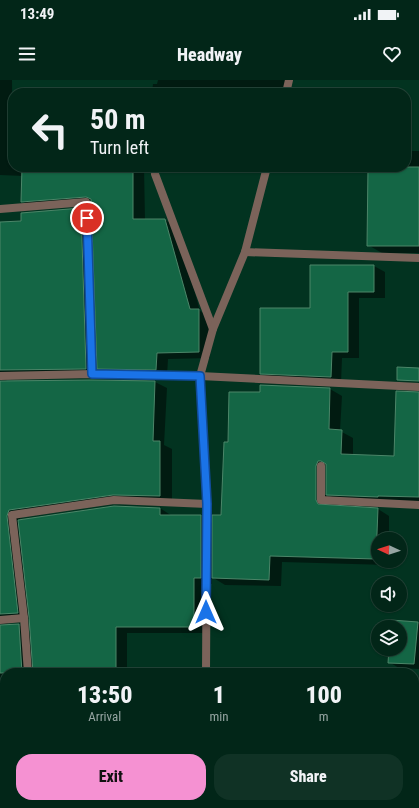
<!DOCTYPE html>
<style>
:root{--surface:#022618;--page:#103225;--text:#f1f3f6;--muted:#96a5a2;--line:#234337;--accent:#f591d2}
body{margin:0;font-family:"Roboto Condensed",sans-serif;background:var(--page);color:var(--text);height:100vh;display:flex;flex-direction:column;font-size:15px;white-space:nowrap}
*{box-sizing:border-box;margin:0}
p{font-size:13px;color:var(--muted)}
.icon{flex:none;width:22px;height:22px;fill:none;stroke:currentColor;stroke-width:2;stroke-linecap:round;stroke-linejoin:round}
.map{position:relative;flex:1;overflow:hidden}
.panel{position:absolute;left:0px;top:588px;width:419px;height:140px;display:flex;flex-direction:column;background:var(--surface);border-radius:16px 16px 0 0;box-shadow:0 1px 3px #0004,0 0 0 1px var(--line)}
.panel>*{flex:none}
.banner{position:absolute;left:8px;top:8px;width:403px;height:84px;border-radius:16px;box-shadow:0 1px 3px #0004,0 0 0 1px var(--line);background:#022618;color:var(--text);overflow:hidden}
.needle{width:26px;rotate:273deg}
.fabs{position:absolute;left:371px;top:452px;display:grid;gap:8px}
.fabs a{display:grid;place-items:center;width:36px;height:36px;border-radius:50%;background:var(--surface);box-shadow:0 1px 3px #0004,0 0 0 1px var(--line);font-size:20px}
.pin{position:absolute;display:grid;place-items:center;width:34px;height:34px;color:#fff;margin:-17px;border:2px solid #fff;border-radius:50%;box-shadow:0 1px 4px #0007}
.me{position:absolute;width:44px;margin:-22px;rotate:0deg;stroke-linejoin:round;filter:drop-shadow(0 0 3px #0008)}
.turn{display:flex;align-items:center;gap:14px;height:84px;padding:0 16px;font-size:18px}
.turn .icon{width:52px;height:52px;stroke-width:2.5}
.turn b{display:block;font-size:28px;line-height:34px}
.eta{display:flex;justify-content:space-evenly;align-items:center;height:68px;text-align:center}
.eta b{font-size:24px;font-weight:800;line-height:28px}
.button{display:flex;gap:8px;margin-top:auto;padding:8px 16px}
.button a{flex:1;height:46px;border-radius:16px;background:var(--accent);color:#111;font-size:16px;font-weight:800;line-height:46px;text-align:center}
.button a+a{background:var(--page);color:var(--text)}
.status{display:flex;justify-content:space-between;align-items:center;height:28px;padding:0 20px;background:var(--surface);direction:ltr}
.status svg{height:11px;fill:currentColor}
header{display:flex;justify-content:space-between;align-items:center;height:52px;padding:0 16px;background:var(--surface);font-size:18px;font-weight:800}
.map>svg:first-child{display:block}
.shadow{fill:#0007;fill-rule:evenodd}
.building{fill:#146645;stroke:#4c8669}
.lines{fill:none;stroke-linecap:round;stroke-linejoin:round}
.street{stroke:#7b635a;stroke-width:8}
.route-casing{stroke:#114b97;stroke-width:10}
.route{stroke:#1a73e8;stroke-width:7}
</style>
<div class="status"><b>13:49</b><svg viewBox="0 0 49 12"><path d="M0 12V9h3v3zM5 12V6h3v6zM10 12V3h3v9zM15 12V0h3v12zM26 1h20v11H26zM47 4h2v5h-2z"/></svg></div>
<header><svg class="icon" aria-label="menu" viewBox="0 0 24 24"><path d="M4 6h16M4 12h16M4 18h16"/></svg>Headway<svg class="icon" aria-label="heart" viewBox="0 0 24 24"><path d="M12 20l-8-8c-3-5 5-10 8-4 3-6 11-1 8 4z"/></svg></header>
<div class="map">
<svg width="419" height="728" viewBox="0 0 419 728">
<rect width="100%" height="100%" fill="#023320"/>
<!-- shadow -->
<g class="shadow">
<path d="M0,0H12L13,87H144L145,140H165L177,147L200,231L211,237L210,278L168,279L167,296L110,295L97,287L98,295L7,299L6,302L92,300L155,302L167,308L164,365L172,369V423L126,421L21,437L19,441L114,427L160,428L172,436H201L213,443L222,436L229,363L261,313L330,309L342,316L340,351L353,358V376L395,377L419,321V423L339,421L327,414V426L378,429L389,436V459H378V481H388V485L282,482L281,506L225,505L212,497V504H205L206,553H127V593H5V670L0,667V143L22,142L80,129L93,136V124L34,128L22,121L23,96L0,95ZM31,539L32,552L19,545L6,546L7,544L11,541Z"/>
<polygon points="158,0 286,0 285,13 268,13 231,10 231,13 152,13 153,4 157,4"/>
<polygon points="406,71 419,71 419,173 382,173 368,165 369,87 406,87"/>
<polygon points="374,186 385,192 385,218 359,218 359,278 342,278 341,303 272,299 261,293 311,229"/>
<polygon points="417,543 419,544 419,589 399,588 389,582 390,569 400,569 400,547 392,547"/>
<rect x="55" y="723" width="86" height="5"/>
</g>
<!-- building -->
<g class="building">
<polygon points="22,87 133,87 133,139 165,139 190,229 199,229 199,272 157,273 156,290 97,289 91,119 86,117 21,122"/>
<polygon points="368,87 419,87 419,166 367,166"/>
<polygon points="81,128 86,289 0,290 0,142 21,141 21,133"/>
<polygon points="310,185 374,185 374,212 348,212 348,272 332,272 331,297 260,294 260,228 310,228"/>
<polygon points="397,287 419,288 419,301 397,300"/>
<polygon points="92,300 155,301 153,361 160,361 160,416 113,415 9,430 7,436 18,533 0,534 0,301"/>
<polygon points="260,305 330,308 329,349 342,350 341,374 394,376 396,311 419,312 419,417 378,416 378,417 326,415 326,384 321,381 318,381 316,386 316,420 318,424 378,428 376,479 270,476 269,500 212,498 212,435 221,435 224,362 228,362 229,312 260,312"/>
<polygon points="114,426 160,428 160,435 201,435 201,498 194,498 194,547 116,547 116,593 33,593 29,537 18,440"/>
<polygon points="391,540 418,542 414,584 388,583 389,569 400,569 400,547 391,547"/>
<polygon points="19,544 22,593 0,593 0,545"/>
</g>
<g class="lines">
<!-- street -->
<g class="street">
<polyline points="286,13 289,0"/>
<polyline points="155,94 213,249 200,296 207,424 206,593"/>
<polyline points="0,129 86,122 92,294"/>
<polyline points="245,172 419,178"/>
<polyline points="213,249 245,172 267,87"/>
<polyline points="0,296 92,294 200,296 419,307"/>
<polyline points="321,386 321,420 419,425"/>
<polyline points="0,540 24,538"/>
<polyline points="28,593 24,538 12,435 114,420 207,424"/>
<polyline points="414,633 419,633"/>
<polyline points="414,699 419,646"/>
<polyline points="35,723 35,728"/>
<polyline points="206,723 206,728"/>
<polyline points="411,728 412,723"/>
</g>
</g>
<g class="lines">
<!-- route casing -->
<g class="route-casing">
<polyline id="route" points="87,138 92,294 200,296 207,424 206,532"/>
</g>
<!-- route -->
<use href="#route" class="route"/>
</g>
</svg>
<div class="fabs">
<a><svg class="needle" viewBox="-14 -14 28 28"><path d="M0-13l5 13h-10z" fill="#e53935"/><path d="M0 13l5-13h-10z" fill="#96a5a2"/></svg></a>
<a><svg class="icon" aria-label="sound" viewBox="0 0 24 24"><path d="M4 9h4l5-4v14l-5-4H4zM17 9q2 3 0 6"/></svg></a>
<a><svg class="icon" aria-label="layers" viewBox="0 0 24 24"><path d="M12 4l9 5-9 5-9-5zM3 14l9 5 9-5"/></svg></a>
</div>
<div class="pin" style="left:87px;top:138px;background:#d93025"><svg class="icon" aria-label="arrive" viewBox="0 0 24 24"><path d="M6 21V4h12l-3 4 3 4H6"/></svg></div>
<svg class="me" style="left:206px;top:532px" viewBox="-20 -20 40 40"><path d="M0-17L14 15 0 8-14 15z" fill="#1a73e8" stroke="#fff" stroke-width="4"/></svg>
<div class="banner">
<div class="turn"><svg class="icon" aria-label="left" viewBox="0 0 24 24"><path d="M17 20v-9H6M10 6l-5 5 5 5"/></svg><div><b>50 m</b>Turn left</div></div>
</div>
<section class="panel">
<div class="eta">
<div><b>13:50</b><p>Arrival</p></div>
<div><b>1</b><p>min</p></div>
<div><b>100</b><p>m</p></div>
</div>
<div class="button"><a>Exit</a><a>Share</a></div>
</section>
</div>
